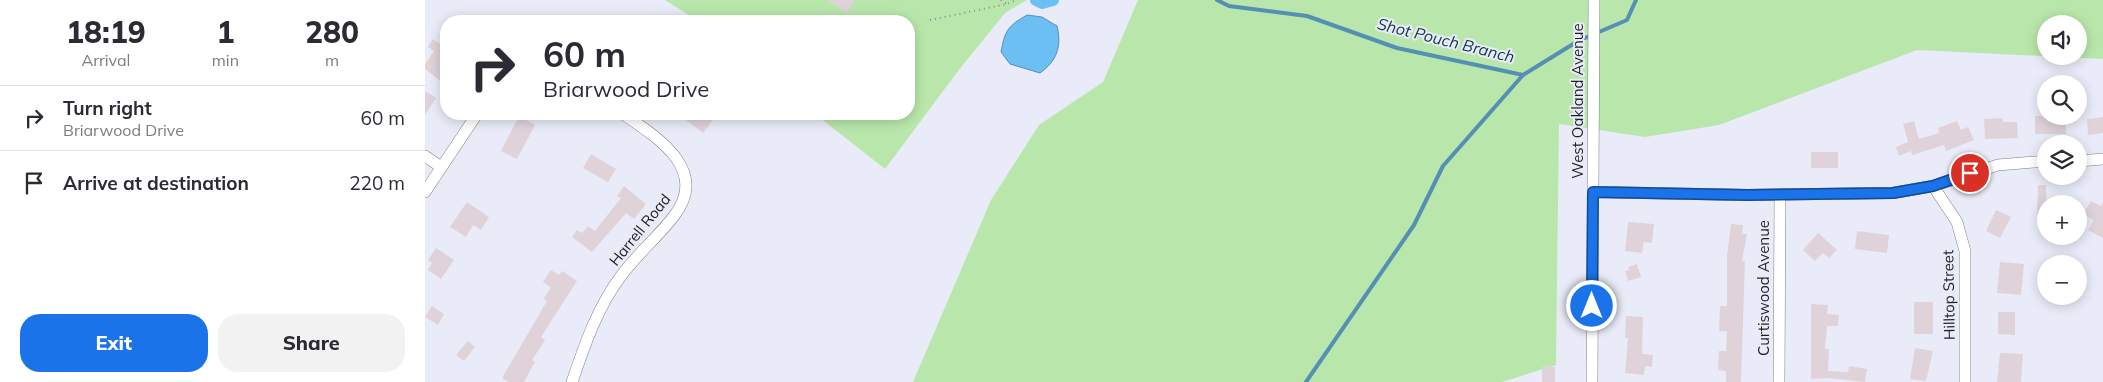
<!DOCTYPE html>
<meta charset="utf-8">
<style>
:root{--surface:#fff;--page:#f2f2f3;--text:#2b2b33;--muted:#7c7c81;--line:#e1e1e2;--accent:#1a73e8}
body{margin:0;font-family:Mulish,sans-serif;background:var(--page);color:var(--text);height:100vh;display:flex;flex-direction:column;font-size:19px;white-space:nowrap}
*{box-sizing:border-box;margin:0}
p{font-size:16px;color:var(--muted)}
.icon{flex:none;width:28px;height:28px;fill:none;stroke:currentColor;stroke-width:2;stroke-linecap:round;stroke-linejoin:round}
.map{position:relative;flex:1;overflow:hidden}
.drawer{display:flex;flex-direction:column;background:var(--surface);width:425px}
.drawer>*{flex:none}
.hud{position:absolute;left:15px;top:15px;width:475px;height:105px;border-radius:20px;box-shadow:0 2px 12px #0003;background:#fff;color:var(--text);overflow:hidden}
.tools{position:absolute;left:1612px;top:15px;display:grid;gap:10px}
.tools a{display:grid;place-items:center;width:50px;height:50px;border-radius:50%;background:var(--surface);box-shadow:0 2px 12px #0003;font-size:25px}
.pin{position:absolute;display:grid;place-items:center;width:42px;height:42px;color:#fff;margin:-21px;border:2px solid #fff;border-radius:50%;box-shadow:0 1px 5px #0007}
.me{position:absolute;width:55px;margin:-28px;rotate:0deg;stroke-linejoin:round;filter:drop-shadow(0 0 4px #0008)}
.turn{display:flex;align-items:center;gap:18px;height:105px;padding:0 20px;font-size:22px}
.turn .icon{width:65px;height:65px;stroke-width:2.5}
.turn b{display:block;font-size:35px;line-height:42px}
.eta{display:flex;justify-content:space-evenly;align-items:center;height:85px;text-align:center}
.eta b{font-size:30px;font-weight:800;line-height:35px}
.action{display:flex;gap:10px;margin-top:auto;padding:10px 20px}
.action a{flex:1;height:58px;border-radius:20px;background:var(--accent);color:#fff;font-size:20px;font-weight:800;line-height:58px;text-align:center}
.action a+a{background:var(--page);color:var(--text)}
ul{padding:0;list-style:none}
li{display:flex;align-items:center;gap:15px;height:65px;padding:0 20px;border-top:1px solid var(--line)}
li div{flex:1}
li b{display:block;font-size:19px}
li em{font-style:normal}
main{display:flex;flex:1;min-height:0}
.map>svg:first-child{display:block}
.green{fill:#b9e7ab;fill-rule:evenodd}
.water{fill:#6cbff3;stroke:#548fb4}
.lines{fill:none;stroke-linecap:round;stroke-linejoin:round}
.stream{stroke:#548fb4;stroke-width:4}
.canal{stroke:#6cbff3;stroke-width:12}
.building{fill:#dfd3d9}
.minor-casing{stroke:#7c7f89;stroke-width:12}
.path{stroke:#898b94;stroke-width:2;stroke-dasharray:1 4;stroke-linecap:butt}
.minor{stroke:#fff;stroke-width:11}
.route-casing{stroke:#114b97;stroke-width:12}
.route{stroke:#1a73e8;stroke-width:9}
.labels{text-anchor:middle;stroke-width:4;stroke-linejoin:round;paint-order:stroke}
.street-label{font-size:15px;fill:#1c1e22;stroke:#e9ecf8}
.water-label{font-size:16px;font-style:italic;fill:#0f3449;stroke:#e9ecf8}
</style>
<main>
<section class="drawer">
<div class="eta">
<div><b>18:19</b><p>Arrival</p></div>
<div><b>1</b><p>min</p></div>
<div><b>280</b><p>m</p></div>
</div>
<ul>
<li><svg class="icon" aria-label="right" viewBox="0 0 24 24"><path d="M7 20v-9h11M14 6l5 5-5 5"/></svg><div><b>Turn right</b><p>Briarwood Drive</p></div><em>60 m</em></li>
<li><svg class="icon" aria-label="arrive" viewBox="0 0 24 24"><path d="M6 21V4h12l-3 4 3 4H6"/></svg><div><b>Arrive at destination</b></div><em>220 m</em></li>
</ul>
<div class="action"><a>Exit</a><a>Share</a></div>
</section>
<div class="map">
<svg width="1678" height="382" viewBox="0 0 1678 382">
<rect width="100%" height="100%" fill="#e9ecf8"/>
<!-- green -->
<g class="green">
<polygon points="240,0 602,0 580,13 533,71 460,169 390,114 484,114 484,21 273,21"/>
<path d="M713,0H1678V59L1492,50L1294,125L1220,137L1134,124L1131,365L1077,382H488L566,200L614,125L678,82ZM1621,24H1654V56H1621Z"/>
</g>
<!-- water -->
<path class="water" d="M602,15L617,17L632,26C637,46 632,61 615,73L585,64L576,52C580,30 583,26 602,15Z"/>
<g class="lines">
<!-- stream -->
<g class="stream">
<polyline points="792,0 804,6 882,16 972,48 1098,75"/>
<polyline points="881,382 989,225 1018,166 1098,75 1153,41 1202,20 1211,0"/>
</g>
<!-- canal -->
<polyline class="canal" points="611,0 617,3 628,0"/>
</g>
<!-- building -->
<g class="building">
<polygon points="402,0 430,0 422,13"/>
<polygon points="8,39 21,48 21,85 0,69 0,64 9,51 3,47"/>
<polygon points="0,91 11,98 0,115"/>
<polygon points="253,114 280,114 288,120 278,133"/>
<polygon points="94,116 110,125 92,159 76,151"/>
<polygon points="1610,116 1641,117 1641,134 1610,134"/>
<polygon points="1678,117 1678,133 1663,135 1662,119"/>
<polygon points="1577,118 1578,122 1592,122 1593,138 1560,139 1559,119"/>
<polygon points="1489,121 1494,139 1514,133 1513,128 1532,121 1536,130 1543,127 1549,140 1521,151 1519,145 1487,155 1486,151 1474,156 1471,147 1483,142 1478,124"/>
<rect x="1386" y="152" width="27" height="16"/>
<polygon points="166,154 191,169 183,182 158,168"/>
<polygon points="1613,185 1621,185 1621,215 1612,215"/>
<polygon points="199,186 221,204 209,219 201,213 167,252 147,237 152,230 157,233 163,226 170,231 196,198 192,196"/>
<polygon points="1666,201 1676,206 1678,202 1678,238 1663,230 1669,220 1660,215 1660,211"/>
<polygon points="42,202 64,217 56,230 48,225 41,237 25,227"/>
<polygon points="1571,210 1586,217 1575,238 1561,231"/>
<polygon points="1203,222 1229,224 1227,243 1219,242 1217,253 1200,251"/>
<polygon points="1306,224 1318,225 1317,234 1322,234 1317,261 1320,261 1316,382 1301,382 1301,371 1293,370 1294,351 1301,351 1302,331 1294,331 1295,306 1302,306 1302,255"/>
<polygon points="1432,231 1464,235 1462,253 1430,249"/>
<polygon points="1393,233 1412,250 1404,258 1398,253 1390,261 1378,250"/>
<polygon points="11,248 29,260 16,279 3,270 7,263 3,260"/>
<polygon points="1575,262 1599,264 1596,295 1572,293"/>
<polygon points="1212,264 1216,277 1203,281 1200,271 1204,270 1203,267"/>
<polygon points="126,270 134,275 137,271 152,281 116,337 120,340 107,360 110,362 99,382 83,382 77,378 122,301 118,299 126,288 118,282"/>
<rect x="1489" y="302" width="19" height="32"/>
<polygon points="1386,304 1403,305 1402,314 1414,315 1413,326 1402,326 1400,349 1404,349 1403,371 1423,372 1424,366 1442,369 1440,382 1403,378 1386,379"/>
<polygon points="7,306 19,314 13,325 0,317"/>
<polygon points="1573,312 1590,312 1590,335 1573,334"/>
<polygon points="1201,316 1218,317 1217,354 1228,355 1227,367 1220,366 1219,375 1200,373 1203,338 1200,338"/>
<polygon points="43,341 50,347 39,361 31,355"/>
<polygon points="1490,348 1508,351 1501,381 1485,379"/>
<polygon points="1575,353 1598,354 1596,382 1572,382"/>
<polygon points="1117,366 1130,367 1130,382 1117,382"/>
</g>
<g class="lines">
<!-- minor casing -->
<g class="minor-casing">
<g id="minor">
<polyline points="0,156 16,167"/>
<polyline points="1654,161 1678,159"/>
<polyline points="1508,186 1532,222 1540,251 1540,382"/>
<polyline points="0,192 52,114"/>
<polyline points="1168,192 1323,195 1468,193 1508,186 1573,165 1621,161"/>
<path d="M147,382C160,344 172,308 196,276C212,254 233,237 249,216C285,170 232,137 198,114"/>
<polyline points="1167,382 1169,0"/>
<polyline points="1354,382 1355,195"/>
</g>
</g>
<!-- path -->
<g class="path">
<polyline points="576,0 582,4"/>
<polyline points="505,20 582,4 591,0"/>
</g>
<!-- minor -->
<use href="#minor" class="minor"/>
</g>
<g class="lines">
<!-- route casing -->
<g class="route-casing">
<polyline id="route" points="1167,306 1168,192 1323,195 1468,193 1508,186 1545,173"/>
</g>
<!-- route -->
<use href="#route" class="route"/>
</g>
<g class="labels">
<!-- street labels -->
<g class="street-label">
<text transform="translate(1153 101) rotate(-90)" y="5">West Oakland Avenue</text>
<text transform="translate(215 230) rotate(-51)" y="5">Harrell Road</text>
<text transform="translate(1339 288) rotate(-90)" y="5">Curtiswood Avenue</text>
<text transform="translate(1524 295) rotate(-91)" y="5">Hilltop Street</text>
</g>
<!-- water labels -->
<g class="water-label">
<text transform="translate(1021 40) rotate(14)" y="6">Shot Pouch Branch</text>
</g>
</g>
</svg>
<div class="tools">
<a><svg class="icon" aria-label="sound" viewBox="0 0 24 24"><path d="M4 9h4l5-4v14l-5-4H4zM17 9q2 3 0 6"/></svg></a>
<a><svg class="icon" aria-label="search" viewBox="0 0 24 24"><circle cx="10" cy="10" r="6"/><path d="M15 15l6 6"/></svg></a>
<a><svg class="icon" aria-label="layers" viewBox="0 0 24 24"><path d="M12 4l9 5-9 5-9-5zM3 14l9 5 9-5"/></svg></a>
<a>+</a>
<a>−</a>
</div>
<div class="pin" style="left:1545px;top:173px;background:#d93025"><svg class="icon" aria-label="arrive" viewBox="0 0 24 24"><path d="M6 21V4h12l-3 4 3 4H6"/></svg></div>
<svg class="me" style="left:1167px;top:306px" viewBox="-20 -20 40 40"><circle r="17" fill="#1a73e8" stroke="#fff" stroke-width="3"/><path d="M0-11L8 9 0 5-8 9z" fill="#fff"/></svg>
<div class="hud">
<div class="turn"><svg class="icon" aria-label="right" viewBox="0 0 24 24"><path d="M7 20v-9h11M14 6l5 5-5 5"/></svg><div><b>60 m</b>Briarwood Drive</div></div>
</div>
</div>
</main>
